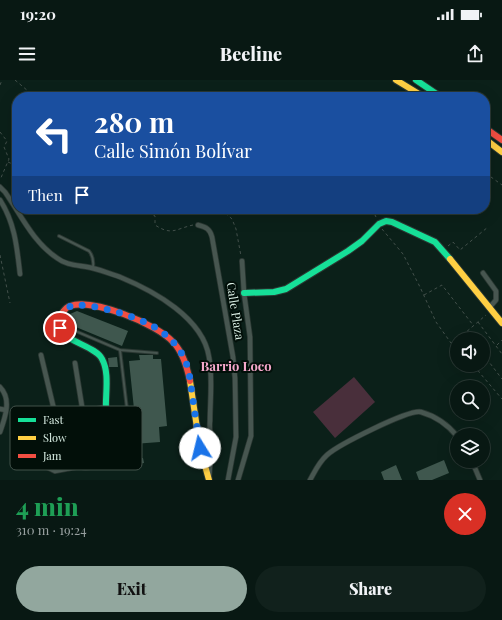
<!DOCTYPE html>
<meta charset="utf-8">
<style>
:root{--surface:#081813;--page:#11211c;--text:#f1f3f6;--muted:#98a0a0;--line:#293733;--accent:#92a79e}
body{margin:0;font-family:"Playfair Display",serif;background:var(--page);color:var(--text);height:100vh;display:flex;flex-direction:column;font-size:15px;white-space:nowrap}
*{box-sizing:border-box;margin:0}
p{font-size:13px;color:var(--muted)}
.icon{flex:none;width:22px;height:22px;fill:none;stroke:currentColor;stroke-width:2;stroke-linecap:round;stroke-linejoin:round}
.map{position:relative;height:400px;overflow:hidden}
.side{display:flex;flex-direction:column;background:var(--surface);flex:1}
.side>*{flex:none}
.banner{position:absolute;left:12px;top:12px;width:478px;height:122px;border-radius:16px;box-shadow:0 4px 16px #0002,0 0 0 1px var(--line);background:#1a4fa0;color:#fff;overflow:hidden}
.controls{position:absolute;left:450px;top:252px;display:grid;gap:8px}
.controls a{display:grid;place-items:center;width:40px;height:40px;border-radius:50%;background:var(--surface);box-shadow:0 4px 16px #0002,0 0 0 1px var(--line);font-size:20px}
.pin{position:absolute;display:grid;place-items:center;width:34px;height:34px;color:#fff;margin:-17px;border:2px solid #fff;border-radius:50%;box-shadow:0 1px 4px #0007}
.me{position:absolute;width:44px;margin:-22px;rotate:351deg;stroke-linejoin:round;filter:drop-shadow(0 0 3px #0008)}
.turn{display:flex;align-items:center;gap:14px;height:84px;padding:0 16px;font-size:18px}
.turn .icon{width:52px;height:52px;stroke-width:2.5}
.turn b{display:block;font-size:28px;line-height:34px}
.then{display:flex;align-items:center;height:38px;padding:0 16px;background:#0003;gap:8px;font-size:15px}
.round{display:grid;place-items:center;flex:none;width:42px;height:42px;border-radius:21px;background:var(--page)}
.overview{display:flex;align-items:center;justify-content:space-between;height:68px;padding:0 16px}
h1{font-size:24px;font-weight:800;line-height:30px;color:#1e9e55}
.primary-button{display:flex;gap:8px;margin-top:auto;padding:8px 16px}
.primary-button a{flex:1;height:46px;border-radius:24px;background:var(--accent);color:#111;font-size:16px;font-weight:800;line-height:46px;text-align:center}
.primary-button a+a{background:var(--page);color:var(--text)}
.status{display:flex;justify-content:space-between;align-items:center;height:28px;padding:0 20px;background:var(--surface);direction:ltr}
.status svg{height:11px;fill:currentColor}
header{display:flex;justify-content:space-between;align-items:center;height:52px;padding:0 16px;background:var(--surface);font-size:18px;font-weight:800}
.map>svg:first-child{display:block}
.green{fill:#492f3b}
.building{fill:#3f574e}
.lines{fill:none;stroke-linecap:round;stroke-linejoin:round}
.lane-casing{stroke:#2a3732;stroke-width:4}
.street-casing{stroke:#2a3732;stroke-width:6}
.fast-casing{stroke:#2a3732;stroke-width:8}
.slow-casing{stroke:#2a3732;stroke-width:8}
.jam-casing{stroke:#2a3732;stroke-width:8}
.path{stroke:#43504b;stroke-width:1;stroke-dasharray:3 3;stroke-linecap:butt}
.lane{stroke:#475650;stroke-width:2}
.street{stroke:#475650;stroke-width:4.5}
.fast{stroke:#16e098;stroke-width:6}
.slow{stroke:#ffcf43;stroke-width:6}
.jam{stroke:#f24e42;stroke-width:6}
.route{stroke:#1a73e8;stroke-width:7;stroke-dasharray:0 12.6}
.labels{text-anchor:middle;stroke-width:4;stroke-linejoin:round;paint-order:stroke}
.street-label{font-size:12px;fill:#dbf0e6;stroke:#020f09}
.neighbourhood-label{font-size:13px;font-weight:bold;fill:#f6a8cb;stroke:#020f09}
.key{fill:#020f09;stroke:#43524b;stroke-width:1}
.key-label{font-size:11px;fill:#dbf0e6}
</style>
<div class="status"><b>19:20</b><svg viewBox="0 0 49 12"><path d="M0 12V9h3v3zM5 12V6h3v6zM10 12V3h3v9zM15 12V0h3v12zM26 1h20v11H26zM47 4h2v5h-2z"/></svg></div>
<header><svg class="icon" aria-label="menu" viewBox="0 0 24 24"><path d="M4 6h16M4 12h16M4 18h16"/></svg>Beeline<svg class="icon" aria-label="share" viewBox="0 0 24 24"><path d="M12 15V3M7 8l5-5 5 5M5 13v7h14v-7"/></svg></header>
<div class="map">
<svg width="502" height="400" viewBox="0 0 502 400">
<rect width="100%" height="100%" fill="#0b2019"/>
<!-- green -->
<polygon class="green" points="354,297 375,322 335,358 313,332"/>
<!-- building -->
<g class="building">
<polygon points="77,231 128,251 122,266 71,245 69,241 70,234"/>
<polygon points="139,275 153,275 153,279 161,279 167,346 159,347 160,362 120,365 118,338 132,337 131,329 134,329 129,281 140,280"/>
<polygon points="117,277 118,287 109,287 108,278"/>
<polygon points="115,376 123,376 123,377 143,378 144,383 115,386"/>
<polygon points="444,380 449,393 432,400 419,400 416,392"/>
<polygon points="396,385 402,400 384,400 381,392"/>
</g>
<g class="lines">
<!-- lane casing -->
<g class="lane-casing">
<g id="lane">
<path d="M59,156L89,171C93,176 94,180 93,187"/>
<polyline points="62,235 69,246 73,250 120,270 157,273"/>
<polyline points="120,270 127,329"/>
</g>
</g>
<!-- street casing -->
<g class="street-casing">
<g id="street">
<path d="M0,107L5,112C21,135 33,162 57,178C67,186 80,185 92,188C101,190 111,194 120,197C154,211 203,238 209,277C213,298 210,320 210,341C209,349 211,357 211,365C211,376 210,387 209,398"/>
<path d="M0,120C15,143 17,168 20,194"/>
<path d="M198,145C206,147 210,149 212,157L233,277L235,298L236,357L228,400"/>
<polyline points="483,193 496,211 496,220 489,228"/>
<polyline points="41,275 56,338"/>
<polyline points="75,283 83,333"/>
<path d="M0,307C12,319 5,338 0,352"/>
<polyline points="0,329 6,330"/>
<polyline points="472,381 480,400"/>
<polyline points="76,387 55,391 47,387 42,375 42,361 47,346 51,341 56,338 106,327"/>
<polyline points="238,400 251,356 250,257 244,213 242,181"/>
<path d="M310,400C315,391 319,382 327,375C338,365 409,329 421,332C435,336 448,345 457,356"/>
</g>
</g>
<!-- fast casing -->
<g class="fast-casing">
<g id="fast">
<polyline points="416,0 441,17"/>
<polyline points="244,213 274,212 286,209 348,171 362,161 379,144 386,141 392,142 435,162 450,179"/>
<path d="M63,232C43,260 94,262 102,279C110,293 105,315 106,331C107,344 109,358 111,371C105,380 92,389 81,386L71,335"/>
</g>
</g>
<!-- slow casing -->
<g class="slow-casing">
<g id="slow">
<polyline points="396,0 424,17"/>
<polyline points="485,59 502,72"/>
<polyline points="450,179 502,243"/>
<polyline points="190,301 200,368 209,400"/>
</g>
</g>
<!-- jam casing -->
<g class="jam-casing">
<g id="jam">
<polyline points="485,48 502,60"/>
<path d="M63,232C65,229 67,227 70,226C93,218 157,244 173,262C183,272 187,287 190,301"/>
</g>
</g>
<!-- path -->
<g class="path">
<polyline points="15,0 28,11 32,17"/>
<polyline points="0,5 2,0"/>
<polyline points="0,52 7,61 4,67 9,79 0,100"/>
<polyline points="8,82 17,86"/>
<polyline points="485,95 491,97 502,105"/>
<path d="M143,129L155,136V145C172,156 175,149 193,145"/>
<polyline points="221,129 232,139 236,149 241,176"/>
<polyline points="372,129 377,139"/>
<polyline points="382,149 403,174 420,207 436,242 451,263 457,260"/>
<polyline points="448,166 453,162 460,170 488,147"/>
<polyline points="0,175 10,223"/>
<polyline points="424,215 442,205 473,245"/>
<polyline points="478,242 502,274"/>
<polyline points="467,253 472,259"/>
<polyline points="458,259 486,235"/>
<polyline points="497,265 502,260"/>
<polyline points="483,274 502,299"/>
<polyline points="475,285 479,292 502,319"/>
</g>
<!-- lane -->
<use href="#lane" class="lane"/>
<!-- street -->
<use href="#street" class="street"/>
<!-- fast -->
<use href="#fast" class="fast"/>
<!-- slow -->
<use href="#slow" class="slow"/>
<!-- jam -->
<use href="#jam" class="jam"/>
</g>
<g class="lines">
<!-- route -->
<path class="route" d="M60,248C60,240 61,231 69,227C84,219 139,238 153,246C164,253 173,260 180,271C190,285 190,303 193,320C195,336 198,352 200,368"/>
</g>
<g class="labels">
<!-- street labels -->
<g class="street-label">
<text transform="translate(235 231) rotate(81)" y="4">Calle Plaza</text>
</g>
<!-- neighbourhood labels -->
<g class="neighbourhood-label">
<text x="236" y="291">Barrio Loco</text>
</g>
</g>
<!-- legend -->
<rect x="10" y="326" width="132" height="64" rx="6" class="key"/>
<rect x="18" y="338" width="18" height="4" fill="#16e098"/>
<rect x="18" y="356" width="18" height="4" fill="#ffcf43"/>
<rect x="18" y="374" width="18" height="4" fill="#f24e42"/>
<g class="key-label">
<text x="43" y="344">Fast</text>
<text x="43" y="362">Slow</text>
<text x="43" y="380">Jam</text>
</g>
</svg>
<div class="controls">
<a><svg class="icon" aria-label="sound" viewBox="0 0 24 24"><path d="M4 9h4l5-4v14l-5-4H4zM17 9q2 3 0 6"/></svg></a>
<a><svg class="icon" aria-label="search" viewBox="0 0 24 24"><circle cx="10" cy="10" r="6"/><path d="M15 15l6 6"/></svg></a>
<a><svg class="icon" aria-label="layers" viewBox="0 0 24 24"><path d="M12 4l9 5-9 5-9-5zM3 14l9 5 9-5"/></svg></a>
</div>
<div class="pin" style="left:60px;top:248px;background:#d93025"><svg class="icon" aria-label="arrive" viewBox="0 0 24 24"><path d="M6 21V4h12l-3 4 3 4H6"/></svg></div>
<svg class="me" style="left:200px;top:368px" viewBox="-20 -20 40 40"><circle r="19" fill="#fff"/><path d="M0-13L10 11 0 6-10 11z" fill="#1a73e8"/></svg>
<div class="banner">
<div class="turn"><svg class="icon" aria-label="left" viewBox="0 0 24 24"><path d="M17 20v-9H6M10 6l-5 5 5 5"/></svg><div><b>280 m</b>Calle Simón Bolívar</div></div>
<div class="then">Then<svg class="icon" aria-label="arrive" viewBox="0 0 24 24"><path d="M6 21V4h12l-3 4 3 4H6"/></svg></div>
</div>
</div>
<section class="side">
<div class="overview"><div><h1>4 min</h1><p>310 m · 19:24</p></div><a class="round" style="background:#d93025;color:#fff"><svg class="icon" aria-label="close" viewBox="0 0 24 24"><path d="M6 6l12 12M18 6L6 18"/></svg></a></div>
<div class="primary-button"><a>Exit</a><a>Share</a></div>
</section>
